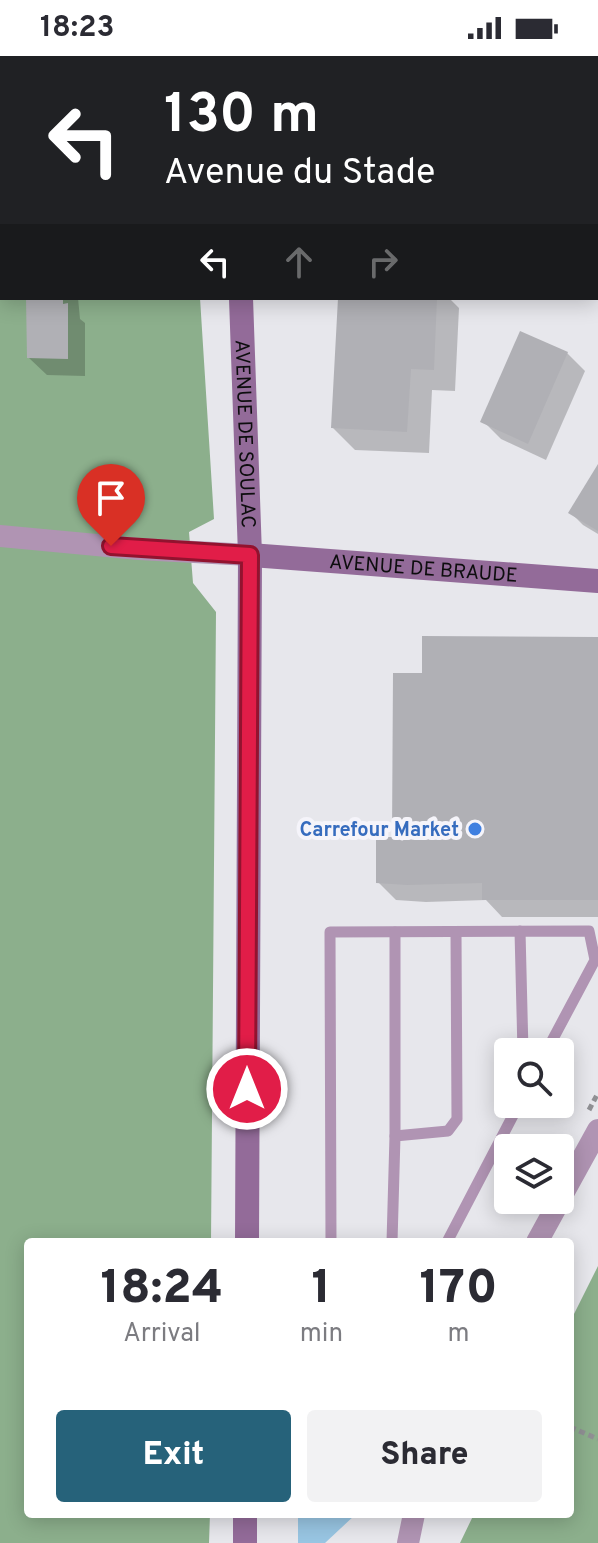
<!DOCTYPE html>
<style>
:root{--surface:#fff;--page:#f2f2f3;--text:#2b2b33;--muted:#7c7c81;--accent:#26627a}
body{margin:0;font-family:Overpass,sans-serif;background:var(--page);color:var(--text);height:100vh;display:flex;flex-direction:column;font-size:30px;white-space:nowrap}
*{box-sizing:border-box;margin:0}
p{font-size:26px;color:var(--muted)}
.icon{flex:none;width:44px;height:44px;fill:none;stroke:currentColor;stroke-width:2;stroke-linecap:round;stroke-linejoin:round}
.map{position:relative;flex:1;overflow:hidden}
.drawer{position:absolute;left:24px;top:1182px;width:550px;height:280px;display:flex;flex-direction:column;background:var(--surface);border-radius:8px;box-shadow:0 4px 20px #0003}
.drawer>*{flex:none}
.banner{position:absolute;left:0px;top:0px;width:598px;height:244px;box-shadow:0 4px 20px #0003;background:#202124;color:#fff;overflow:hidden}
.buttons{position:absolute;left:494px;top:982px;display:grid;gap:16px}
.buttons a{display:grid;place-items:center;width:80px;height:80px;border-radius:8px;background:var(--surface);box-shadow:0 4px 20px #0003;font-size:40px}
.pin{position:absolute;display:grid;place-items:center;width:68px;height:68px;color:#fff;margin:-82px -34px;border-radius:50% 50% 50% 0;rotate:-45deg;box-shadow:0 0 8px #0007}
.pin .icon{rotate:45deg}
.me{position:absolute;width:88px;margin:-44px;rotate:0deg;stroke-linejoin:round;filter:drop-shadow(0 0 6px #0008)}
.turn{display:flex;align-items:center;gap:28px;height:168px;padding:0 32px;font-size:36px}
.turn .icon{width:104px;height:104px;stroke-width:2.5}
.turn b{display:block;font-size:56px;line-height:68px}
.lanes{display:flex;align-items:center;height:76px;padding:0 32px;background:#0003;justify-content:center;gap:40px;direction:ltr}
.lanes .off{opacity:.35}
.eta{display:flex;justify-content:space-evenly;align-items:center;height:136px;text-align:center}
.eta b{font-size:48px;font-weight:800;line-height:56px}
.cta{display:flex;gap:16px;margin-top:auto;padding:16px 32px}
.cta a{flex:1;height:92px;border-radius:8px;background:var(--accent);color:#fff;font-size:32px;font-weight:800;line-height:92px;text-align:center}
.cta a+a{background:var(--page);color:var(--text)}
.status{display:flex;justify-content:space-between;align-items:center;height:56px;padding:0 40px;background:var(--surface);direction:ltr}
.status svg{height:22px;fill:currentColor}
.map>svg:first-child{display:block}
.forest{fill:#8caf8c}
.water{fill:#98c5e2}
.shadow{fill:#0003}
.building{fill:#b0b0b5}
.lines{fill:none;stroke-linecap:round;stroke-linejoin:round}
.path{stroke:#909094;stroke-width:5;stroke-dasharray:6 4;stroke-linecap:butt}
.lane{stroke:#b094b3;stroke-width:11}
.street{stroke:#b094b3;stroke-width:22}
.secondary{stroke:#936b99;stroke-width:24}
.route-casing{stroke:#92132f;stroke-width:20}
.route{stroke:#e11d48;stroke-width:14}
.shop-dot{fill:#3f7fe0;stroke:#f5f4fa;stroke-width:3}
.labels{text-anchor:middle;stroke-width:8;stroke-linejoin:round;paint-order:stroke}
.street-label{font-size:20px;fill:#0d0d0e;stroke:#f5f4fa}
.shop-label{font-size:20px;font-weight:bold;fill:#366cbe;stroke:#f5f4fa;text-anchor:end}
</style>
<div class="status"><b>18:23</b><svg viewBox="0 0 49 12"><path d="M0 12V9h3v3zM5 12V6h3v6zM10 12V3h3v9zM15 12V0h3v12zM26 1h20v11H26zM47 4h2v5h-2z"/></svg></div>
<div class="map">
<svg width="598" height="1487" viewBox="0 0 598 1487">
<rect width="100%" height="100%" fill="#e7e7ec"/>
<!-- forest -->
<g class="forest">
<polygon points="0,0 147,0 147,2 2,2 2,242 200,242 214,463 189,476 193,527 216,556 211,1186 28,1186 28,1458 210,1458 209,1487 0,1487"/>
<polygon points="598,1210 598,1487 460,1487 474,1458 570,1458 570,1266"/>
</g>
<!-- water -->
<polygon class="water" points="298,1458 356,1458 325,1487 298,1487"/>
<!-- shadow -->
<g class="shadow">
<polygon points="267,0 349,0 350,2 267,2"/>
<rect x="0" y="196" width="2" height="42"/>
<polygon points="28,242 78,242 80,263 85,267 85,320 47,319 29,302"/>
<polygon points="340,242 449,242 459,252 455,335 432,334 429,397 355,394 333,372"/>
<polygon points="567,297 585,315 546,404 501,383 483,365"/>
<polygon points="598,414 598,478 583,469 571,457"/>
<polygon points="598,583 598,861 502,861 486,844 426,846 396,844 378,826 394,783 424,619"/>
</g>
<!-- building -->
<g class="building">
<polygon points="26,242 63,242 63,248 68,247 68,303 27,302"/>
<polygon points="338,242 437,242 434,314 411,313 407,376 331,372"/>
<polygon points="520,275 568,296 528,388 480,366"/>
<polygon points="598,408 598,475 568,457"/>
<polygon points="422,580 598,581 598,844 482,844 482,827 407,829 376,827 376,781 392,781 393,617 422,617"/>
</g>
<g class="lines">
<!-- path -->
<g class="path">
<polyline points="589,1054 598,1037"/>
<polyline points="570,1371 598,1383"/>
</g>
<!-- lane -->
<g class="lane">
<polyline points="520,875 523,996"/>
<polyline points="395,1080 448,1075 457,1063 456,876"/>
<polyline points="331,1186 330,876 589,875 595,904 546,996"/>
<polyline points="392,1186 395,1080 395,876"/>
<polyline points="447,1186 519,1048"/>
</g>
<!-- street -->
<g class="street">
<polyline points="0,480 139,493 250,499"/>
<polyline points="560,1143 598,1074"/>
<polyline points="537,1186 560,1144"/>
<polyline points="408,1487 414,1458"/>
</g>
<!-- secondary -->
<g class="secondary">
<polyline points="210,0 210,2"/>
<path id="s1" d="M241,242L250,499L247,1186"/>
<path id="s2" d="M250,499L598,525"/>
<polyline points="245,1487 245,1458"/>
</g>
</g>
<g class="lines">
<!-- route casing -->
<g class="route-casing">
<polyline id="route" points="111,490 250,499 247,1033"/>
</g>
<!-- route -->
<use href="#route" class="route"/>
</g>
<!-- markers -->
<circle class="shop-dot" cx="475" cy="773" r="8"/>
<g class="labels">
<!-- street labels -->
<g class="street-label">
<text dy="7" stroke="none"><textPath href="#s1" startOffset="136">AVENUE DE SOULAC</textPath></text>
<text dy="7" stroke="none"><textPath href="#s2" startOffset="174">AVENUE DE BRAUDE</textPath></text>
</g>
<!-- shop labels -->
<g class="shop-label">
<text x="459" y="780">Carrefour Market</text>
</g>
</g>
</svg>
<div class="buttons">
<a><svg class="icon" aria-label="search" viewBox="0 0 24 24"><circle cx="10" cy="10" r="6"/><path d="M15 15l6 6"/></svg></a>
<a><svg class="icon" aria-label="layers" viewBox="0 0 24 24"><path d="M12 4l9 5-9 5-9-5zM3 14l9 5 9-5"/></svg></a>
</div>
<div class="pin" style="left:111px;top:490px;background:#d93025"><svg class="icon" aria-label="arrive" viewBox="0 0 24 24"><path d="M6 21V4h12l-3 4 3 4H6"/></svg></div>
<svg class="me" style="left:247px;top:1033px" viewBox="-20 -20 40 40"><circle r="17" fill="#e11d48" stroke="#fff" stroke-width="3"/><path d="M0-11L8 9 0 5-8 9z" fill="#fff"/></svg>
<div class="banner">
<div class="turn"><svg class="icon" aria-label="left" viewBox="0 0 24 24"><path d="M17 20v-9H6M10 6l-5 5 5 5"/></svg><div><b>130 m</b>Avenue du Stade</div></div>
<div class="lanes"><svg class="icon" aria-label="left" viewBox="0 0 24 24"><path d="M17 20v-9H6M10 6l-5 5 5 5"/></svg><svg class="icon off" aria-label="ahead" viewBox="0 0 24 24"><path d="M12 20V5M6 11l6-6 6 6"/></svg><svg class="icon off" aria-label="right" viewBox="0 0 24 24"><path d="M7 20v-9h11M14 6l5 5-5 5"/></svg></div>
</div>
<section class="drawer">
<div class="eta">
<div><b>18:24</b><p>Arrival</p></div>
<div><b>1</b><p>min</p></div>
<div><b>170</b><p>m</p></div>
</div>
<div class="cta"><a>Exit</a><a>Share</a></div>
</section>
</div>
